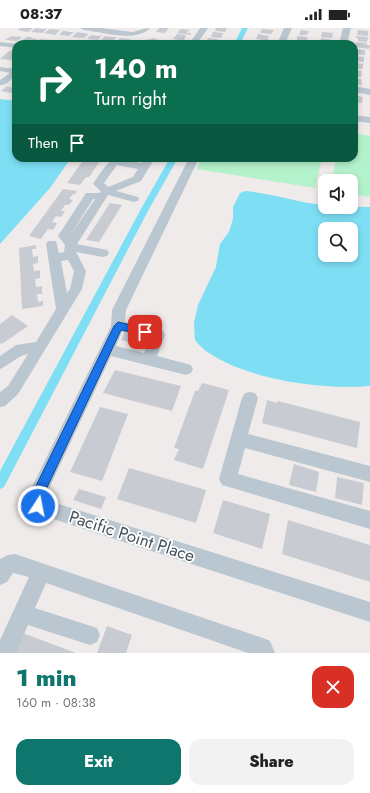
<!DOCTYPE html>
<meta charset="utf-8">
<style>
:root{--surface:#fff;--page:#f2f2f2;--text:#222;--muted:#767676;--accent:#0f766e}
body{margin:0;font-family:Jost,sans-serif;background:var(--page);color:var(--text);height:100vh;display:flex;flex-direction:column;font-size:15px;white-space:nowrap}
*{box-sizing:border-box;margin:0}
p{font-size:13px;color:var(--muted)}
.icon{flex:none;width:22px;height:22px;fill:none;stroke:currentColor;stroke-width:2;stroke-linecap:round;stroke-linejoin:round}
.map{position:relative;height:625px;overflow:hidden}
.side{display:flex;flex-direction:column;background:var(--surface);flex:1}
.side>*{flex:none}
.hud{position:absolute;left:12px;top:12px;width:346px;height:122px;border-radius:12px;box-shadow:0 2px 6px #0003;background:#0b6e4f;color:#fff;overflow:hidden}
.fabs{position:absolute;left:318px;top:146px;display:grid;gap:8px}
.fabs a{display:grid;place-items:center;width:40px;height:40px;border-radius:8px;background:var(--surface);box-shadow:0 2px 6px #0003;font-size:20px}
.pin{position:absolute;display:grid;place-items:center;width:34px;height:34px;color:#fff;margin:-17px;border-radius:8px;box-shadow:0 2px 6px #0006}
.me{position:absolute;width:44px;margin:-22px;rotate:11deg;stroke-linejoin:round;filter:drop-shadow(0 0 3px #0008)}
.turn{display:flex;align-items:center;gap:14px;height:84px;padding:0 16px;font-size:18px}
.turn .icon{width:52px;height:52px;stroke-width:2.5}
.turn b{display:block;font-size:28px;line-height:34px}
.then{display:flex;align-items:center;height:38px;padding:0 16px;background:#0003;gap:8px;font-size:15px}
.round{display:grid;place-items:center;flex:none;width:42px;height:42px;border-radius:12px;background:var(--page)}
.summary{display:flex;align-items:center;justify-content:space-between;height:68px;padding:0 16px}
h1{font-size:24px;font-weight:800;line-height:30px;color:var(--accent)}
.action{display:flex;gap:8px;margin-top:auto;padding:8px 16px}
.action a{flex:1;height:46px;border-radius:12px;background:var(--accent);color:#fff;font-size:16px;font-weight:800;line-height:46px;text-align:center}
.action a+a{background:var(--page);color:var(--text)}
.status{display:flex;justify-content:space-between;align-items:center;height:28px;padding:0 20px;background:var(--surface);direction:ltr}
.status svg{height:11px;fill:currentColor}
.map>svg:first-child{display:block}
.green{fill:#b4f2cb}
.water{fill:#7ddef4;fill-rule:evenodd}
.lines{fill:none;stroke-linecap:round;stroke-linejoin:round}
.canal{fill:#7ddef4;fill-rule:evenodd}
.building{fill:#c8cbd2}
.minor{fill:#bbc7d0;fill-rule:evenodd}
.route{fill:#1a73e8;stroke:#114b97}
.labels{text-anchor:middle;stroke-width:3.5;stroke-linejoin:round;paint-order:stroke}
.near-street-label{font-size:17px;fill:#43505b;stroke:#fff}
</style>
<div class="status"><b>08:37</b><svg viewBox="0 0 49 12"><path d="M0 12V9h3v3zM5 12V6h3v6zM10 12V3h3v9zM15 12V0h3v12zM26 1h20v11H26zM47 4h2v5h-2z"/></svg></div>
<div class="map">
<svg width="370" height="625" viewBox="0 0 370 625">
<rect width="100%" height="100%" fill="#efebeb"/>
<!-- green -->
<g class="green">
<polygon points="354,105 370,108 370,169 351,166 351,153 332,153 336,130 354,130"/>
<polygon points="202,130 322,130 315,160 197,141"/>
</g>
<!-- water -->
<g class="water">
<polygon points="0,71 16,73 16,130 71,130 50,160 0,216"/>
<path d="M245,163C272,165 298,175 325,177V179H370V358C322,362 250,352 209,325C204,322 199,317 195,312L194,295L198,277L216,239L220,216L229,204L233,191V179L240,165ZM325,201H351V227H325Z"/>
</g>
<g class="lines">
<!-- canal -->
<g class="canal">
<polygon points="242,0 248,0 240,16 234,16"/>
<polygon points="170,130 178,130 149,181 4,459 0,461 0,443 141,181"/>
</g>
</g>
<!-- building -->
<g class="building">
<polygon points="21,0 33,0 28,4 17,2"/>
<polygon points="36,0 42,1 47,1 42,5 31,4"/>
<polygon points="159,0 169,0 165,5 156,4"/>
<polygon points="216,0 227,0 225,4 215,3"/>
<polygon points="50,1 60,2 55,7 44,5"/>
<polygon points="181,1 190,2 186,5 191,5 191,7 177,5"/>
<polygon points="262,1 274,2 271,6 260,5"/>
<polygon points="301,2 309,3 307,7 299,7"/>
<polygon points="358,2 368,3 368,8 357,7"/>
<polygon points="63,3 68,3 67,4 74,4 69,8 59,7"/>
<polygon points="77,4 89,6 84,10 72,9"/>
<polygon points="213,4 223,5 221,10 211,9"/>
<polygon points="322,4 333,5 332,10 321,9"/>
<polygon points="177,6 186,7 184,13 173,11"/>
<polygon points="258,6 269,8 267,11 269,11 269,13 256,11"/>
<polygon points="91,7 98,8 102,7 98,12 87,11"/>
<polygon points="11,8 22,9 17,13 5,12"/>
<polygon points="105,8 111,9 117,9 113,13 101,12"/>
<polygon points="297,8 308,9 306,14 297,13"/>
<polygon points="356,8 368,9 367,14 358,13 358,10 356,10"/>
<polygon points="27,9 32,9 31,10 37,11 32,15 20,14"/>
<polygon points="120,10 130,11 126,15 116,14"/>
<polygon points="154,10 160,13 149,16 142,13"/>
<polygon points="208,10 218,11 216,15 212,16 205,15"/>
<polygon points="321,10 332,12 328,15 332,16 320,15"/>
<polygon points="40,11 52,12 48,16 35,15"/>
<polygon points="172,12 182,14 181,16 169,16"/>
<polygon points="356,14 367,15 366,17 370,17 369,21 355,19"/>
<polygon points="355,21 365,22 365,27 354,26 357,23 354,23"/>
<polygon points="9,23 16,25 16,29 10,32 0,31"/>
<polygon points="354,28 364,29 364,34 354,33 355,30"/>
<polygon points="354,35 363,36 363,41 354,40"/>
<polygon points="354,42 362,43 361,49 354,48"/>
<polygon points="354,50 361,51 362,57 354,56"/>
<polygon points="7,58 16,61 16,66 1,63"/>
<polygon points="359,68 363,69 362,75 354,74 354,69"/>
<polygon points="85,130 102,130 89,149 86,149 80,157 67,155"/>
<polygon points="63,161 77,163 75,166 73,166 69,171 73,172 69,177 65,177 61,183 65,183 61,189 56,188 52,194 57,195 53,202 48,201 41,211 29,208"/>
<polygon points="110,175 122,177 99,214 86,212"/>
<polygon points="36,217 36,221 32,221 33,229 38,228 38,235 33,236 34,243 40,242 40,250 35,251 36,259 42,258 42,266 37,266 38,274 43,273 43,278 22,281 19,220"/>
<polygon points="12,287 28,298 2,316 0,315 0,296"/>
<polygon points="125,303 146,309 142,317 121,312"/>
<polygon points="115,342 181,358 172,383 103,365"/>
<polygon points="202,355 229,362 203,441 174,432 179,421 174,420 195,363 198,363"/>
<polygon points="267,372 277,375 278,373 360,394 357,420 262,395"/>
<polygon points="100,379 128,386 102,453 70,444"/>
<polygon points="294,436 319,444 316,464 289,457"/>
<polygon points="129,440 206,462 196,495 117,471"/>
<polygon points="337,449 364,455 362,477 335,470"/>
<polygon points="79,461 106,469 101,481 73,472"/>
<polygon points="223,472 270,486 262,521 213,505"/>
<polygon points="288,492 370,517 370,554 282,526"/>
<polygon points="107,598 132,607 126,625 97,625"/>
<polygon points="23,605 76,625 14,625"/>
</g>
<g class="lines">
<!-- minor -->
<g class="minor">
<path d="M80,0H101L132,4C139,3 142,0 150,0C136,15 102,4 84,2Z"/>
<polygon points="200,0 208,0 197,16 189,16"/>
<polygon points="284,0 292,0 285,16 277,16"/>
<polygon points="343,0 351,0 347,16 339,16"/>
<polygon points="0,14 17,16 16,20 0,18"/>
<path d="M0,39L16,41V45H11L14,47C11,52 6,58 0,57V52L10,45L0,43Z"/>
<polygon points="354,58 370,61 370,67 354,64"/>
<polygon points="354,87 370,89 370,95 354,93"/>
<path d="M145,130H155L141,153L116,163L138,169L139,171L138,173L134,174L108,167L77,216L107,222L109,225L107,228L103,229L76,224L86,243L82,261L18,366L5,378L0,379V364L8,358L28,326C18,327 10,337 0,341V328L16,317L36,314L56,281L46,216L48,213H56L59,225L64,224L65,217L58,208L86,165H99L101,163L93,156C112,128 108,130 142,135ZM117,137L138,141L133,149L108,159L104,155ZM93,171H95L70,208ZM68,232L74,243L70,261L67,265L61,233Z"/>
<path d="M189,130H199L126,282L125,294L163,303L165,307L157,328L191,337L193,341L191,345L186,347L111,328L46,467V472L370,574V594L38,486L32,484C28,476 27,469 31,461L111,298L112,282ZM122,304L150,310L144,325L116,318Z"/>
<polygon points="250,364 255,365 258,370 248,406 370,438 370,454 245,420 238,446 370,483 370,501 222,457 219,451 242,370 245,365"/>
<polygon points="15,526 263,610 270,613 275,625 248,625 46,555 35,580 97,600 100,607 97,614 90,617 28,597 16,625 0,625 0,612 29,549 13,545 7,554 0,557 0,531 8,527"/>
</g>
</g>
<!-- route -->
<polygon class="route" points="118,294 145,300 149,304 145,307 121,302 43,468 43,478 42,481 38,483 34,481 32,467 33,464 114,298"/>
<g class="labels">
<!-- near-street labels -->
<g class="near-street-label">
<text transform="translate(132 508) rotate(18)" y="6">Pacific Point Place</text>
</g>
</g>
</svg>
<div class="fabs">
<a><svg class="icon" aria-label="sound" viewBox="0 0 24 24"><path d="M4 9h4l5-4v14l-5-4H4zM17 9q2 3 0 6"/></svg></a>
<a><svg class="icon" aria-label="search" viewBox="0 0 24 24"><circle cx="10" cy="10" r="6"/><path d="M15 15l6 6"/></svg></a>
</div>
<div class="pin" style="left:145px;top:304px;background:#d93025"><svg class="icon" aria-label="arrive" viewBox="0 0 24 24"><path d="M6 21V4h12l-3 4 3 4H6"/></svg></div>
<svg class="me" style="left:38px;top:478px" viewBox="-20 -20 40 40"><circle r="17" fill="#1a73e8" stroke="#fff" stroke-width="3"/><path d="M0-11L8 9 0 5-8 9z" fill="#fff"/></svg>
<div class="hud">
<div class="turn"><svg class="icon" aria-label="right" viewBox="0 0 24 24"><path d="M7 20v-9h11M14 6l5 5-5 5"/></svg><div><b>140 m</b>Turn right</div></div>
<div class="then">Then<svg class="icon" aria-label="arrive" viewBox="0 0 24 24"><path d="M6 21V4h12l-3 4 3 4H6"/></svg></div>
</div>
</div>
<section class="side">
<div class="summary"><div><h1>1 min</h1><p>160 m · 08:38</p></div><a class="round" style="background:#d93025;color:#fff"><svg class="icon" aria-label="close" viewBox="0 0 24 24"><path d="M6 6l12 12M18 6L6 18"/></svg></a></div>
<div class="action"><a>Exit</a><a>Share</a></div>
</section>
